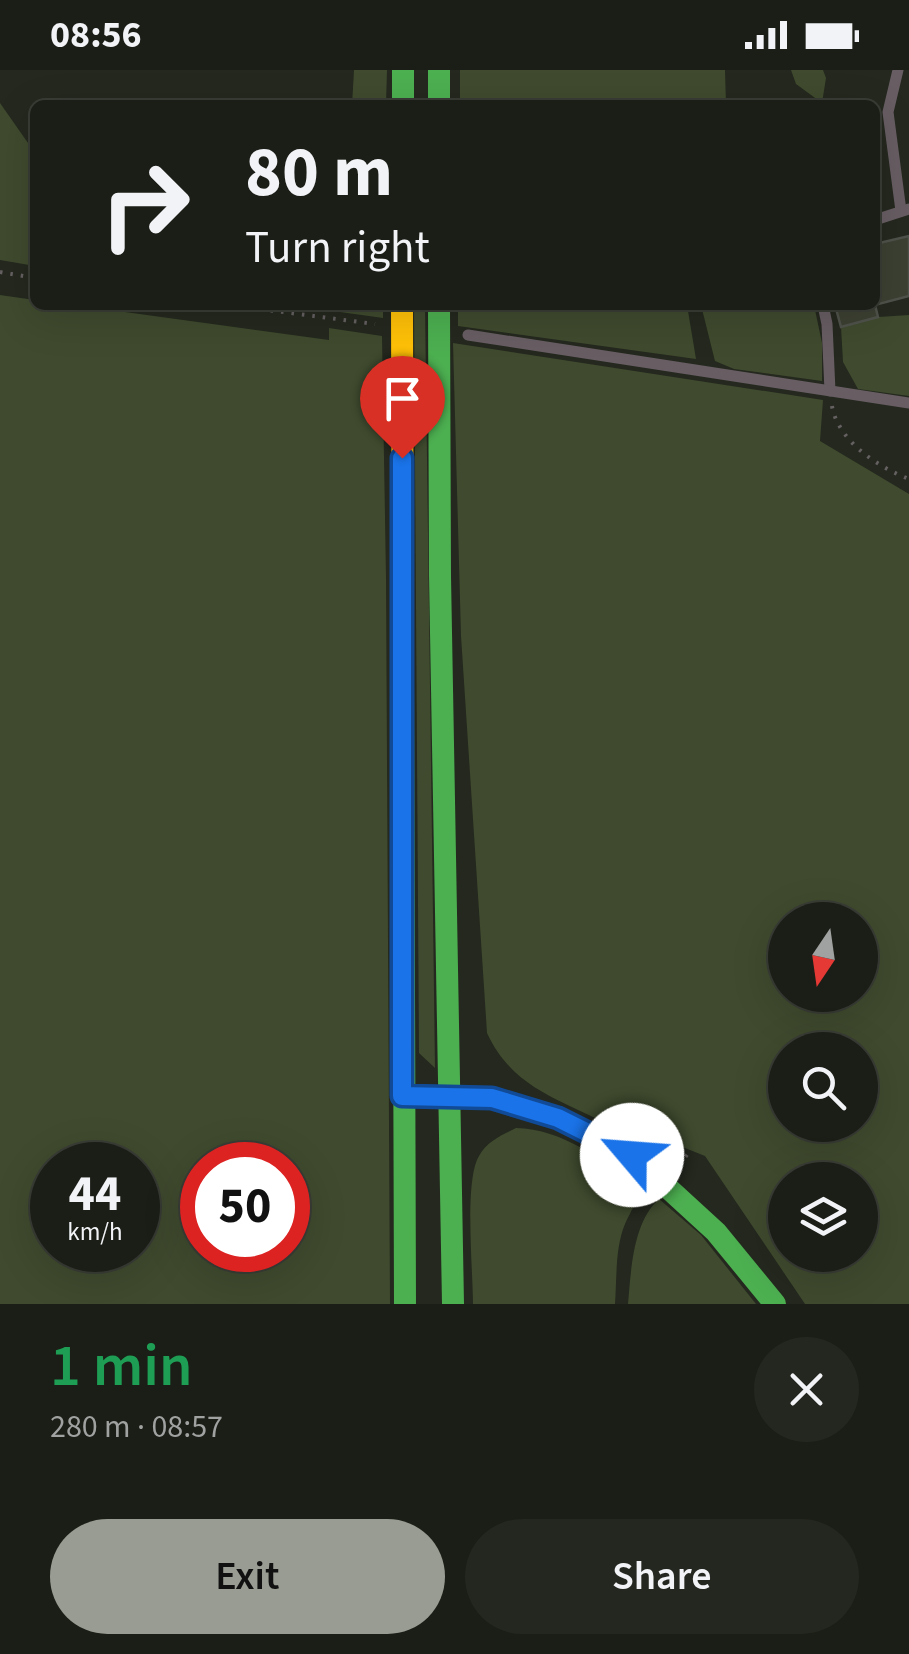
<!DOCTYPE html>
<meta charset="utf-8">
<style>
:root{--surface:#1b1e16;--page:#24271f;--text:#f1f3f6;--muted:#a0a2a1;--line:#393c35;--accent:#989c92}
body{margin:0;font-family:"Source Sans 3",sans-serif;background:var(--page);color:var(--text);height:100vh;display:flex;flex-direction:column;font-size:38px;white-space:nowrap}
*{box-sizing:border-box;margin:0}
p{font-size:32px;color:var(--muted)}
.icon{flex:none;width:55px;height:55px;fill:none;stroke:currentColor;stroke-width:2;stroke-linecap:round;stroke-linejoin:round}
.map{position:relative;height:1234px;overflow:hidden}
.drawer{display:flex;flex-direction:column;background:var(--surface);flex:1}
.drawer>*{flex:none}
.top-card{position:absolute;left:30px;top:30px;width:850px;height:210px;border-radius:15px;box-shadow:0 10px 40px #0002,0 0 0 2px var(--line);background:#1b1e16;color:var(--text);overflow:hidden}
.needle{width:65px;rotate:193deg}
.controls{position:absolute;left:768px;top:832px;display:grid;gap:20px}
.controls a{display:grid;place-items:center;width:110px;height:110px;border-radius:50%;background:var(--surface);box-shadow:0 10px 40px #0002,0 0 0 2px var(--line);font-size:50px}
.speed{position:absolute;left:30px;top:1072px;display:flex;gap:20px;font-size:50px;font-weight:700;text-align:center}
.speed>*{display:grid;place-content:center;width:130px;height:130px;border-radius:50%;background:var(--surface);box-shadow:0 10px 40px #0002,0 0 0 2px var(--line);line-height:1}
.speed small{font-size:25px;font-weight:400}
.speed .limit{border:15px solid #d22;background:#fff;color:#111}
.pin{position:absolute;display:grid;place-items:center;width:85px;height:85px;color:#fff;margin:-102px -42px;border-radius:50% 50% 50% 0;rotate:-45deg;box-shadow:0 0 10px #0007}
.pin .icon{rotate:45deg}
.me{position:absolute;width:110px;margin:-55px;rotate:297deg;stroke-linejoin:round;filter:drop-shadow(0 0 8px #0008)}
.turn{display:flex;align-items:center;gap:35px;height:210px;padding:0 50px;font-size:45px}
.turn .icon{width:130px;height:130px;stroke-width:2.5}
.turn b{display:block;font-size:70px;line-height:85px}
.round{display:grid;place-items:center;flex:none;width:105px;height:105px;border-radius:52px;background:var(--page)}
.head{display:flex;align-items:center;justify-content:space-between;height:170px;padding:0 50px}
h1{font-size:60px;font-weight:600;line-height:75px;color:#1e9e55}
.button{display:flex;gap:20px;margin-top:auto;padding:20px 50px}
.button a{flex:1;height:115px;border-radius:60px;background:var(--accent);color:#111;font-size:40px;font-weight:600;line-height:115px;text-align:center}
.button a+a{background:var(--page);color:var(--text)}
.status{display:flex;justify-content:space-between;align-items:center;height:70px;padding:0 50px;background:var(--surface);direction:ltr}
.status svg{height:28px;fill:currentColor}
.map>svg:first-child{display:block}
.green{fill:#3f4a2e;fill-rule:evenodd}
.building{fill:#3c4032;stroke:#4f524a;stroke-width:2.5}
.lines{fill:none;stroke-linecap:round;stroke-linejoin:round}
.path{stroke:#656061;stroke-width:4;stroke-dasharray:2.5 8;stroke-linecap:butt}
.lane{stroke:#675d63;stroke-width:11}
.fast{stroke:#4caf50;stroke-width:22}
.slow{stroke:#ffc107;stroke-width:22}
.route-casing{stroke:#114b97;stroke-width:25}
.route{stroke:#1a73e8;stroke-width:18}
</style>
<div class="status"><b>08:56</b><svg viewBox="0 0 49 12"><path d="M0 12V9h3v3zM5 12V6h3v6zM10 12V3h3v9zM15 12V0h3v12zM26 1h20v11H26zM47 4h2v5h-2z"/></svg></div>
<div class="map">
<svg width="909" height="1234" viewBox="0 0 909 1234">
<rect width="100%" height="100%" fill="#24281e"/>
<!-- green -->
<g class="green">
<polygon points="354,0 387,0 386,35 352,35"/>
<polygon points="460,0 725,0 726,35 460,35"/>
<polygon points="791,0 823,0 826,8 822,33 796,14"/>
<polygon points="0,33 35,83 35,196 0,190"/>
<path d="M0,225L35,230V235H74L329,270V258L382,266L386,507L390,1234H0ZM52,1095H138V1180H52ZM202,1095H288V1180H202Z"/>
<polygon points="290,235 383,235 383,248"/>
<polygon points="414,235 425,235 435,998 419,983"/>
<polygon points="458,235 687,235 696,289 458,256"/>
<polygon points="701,235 814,235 822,273 822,311 734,299 715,291"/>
<polygon points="909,245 909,326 858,319 843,292 841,257 878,247"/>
<path d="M453,273L823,330L820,371L909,424V1234H805L705,1086L680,1076L678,1084L666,1094C653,1085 642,1074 628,1066C575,1032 516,1026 487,963L461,566ZM785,850H860V925H785ZM785,980H860V1055H785ZM785,1110H860V1185H785Z"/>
<path d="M516,1058C563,1059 603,1091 640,1116C638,1132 631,1140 625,1154C615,1178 617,1207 615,1234H473C473,1201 464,1111 479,1086C487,1071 502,1065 516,1058Z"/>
<path d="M659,1129L701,1165L756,1234H628C631,1200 633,1152 659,1129Z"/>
</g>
<!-- building -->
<g class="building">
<polygon points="909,166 909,226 875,235 875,174"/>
<polygon points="835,235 875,235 878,247 841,257"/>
</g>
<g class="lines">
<!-- path -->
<g class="path">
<polyline points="0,202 35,208"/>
<polyline points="229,235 375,254"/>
<path d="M832,336C838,371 878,397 909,409"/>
<polyline points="679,1095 690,1081"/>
</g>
<!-- lane -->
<g class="lane">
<polyline points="898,0 888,42 901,141"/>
<polyline points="875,150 909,139"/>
<polyline points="823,235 827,254 830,321"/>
<polyline points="468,265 909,333"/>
</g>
<!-- fast -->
<g class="fast">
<polyline points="403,0 403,35"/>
<polyline points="439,0 439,35"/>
<polyline points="439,235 440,506 453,1234"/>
<polyline points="403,606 405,1234"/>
<polyline points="403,1026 492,1028 558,1048 632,1085 716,1162 775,1234"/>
</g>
<!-- slow -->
<polyline class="slow" points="402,235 403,606"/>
</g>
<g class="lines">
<!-- route casing -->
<g class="route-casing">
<polyline id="route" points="402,388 402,1026 492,1028 558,1048 632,1085"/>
</g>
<!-- route -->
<use href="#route" class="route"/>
</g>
</svg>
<div class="controls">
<a><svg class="needle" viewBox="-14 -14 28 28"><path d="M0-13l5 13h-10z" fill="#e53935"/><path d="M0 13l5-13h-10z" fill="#a0a2a1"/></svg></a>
<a><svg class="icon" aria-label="search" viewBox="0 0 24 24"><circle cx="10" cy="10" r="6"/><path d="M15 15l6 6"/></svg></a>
<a><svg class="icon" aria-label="layers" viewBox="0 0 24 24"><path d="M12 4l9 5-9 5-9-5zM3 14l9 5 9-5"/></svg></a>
</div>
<div class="speed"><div>44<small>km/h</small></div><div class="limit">50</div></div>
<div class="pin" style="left:402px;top:388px;background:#d93025"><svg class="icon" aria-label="arrive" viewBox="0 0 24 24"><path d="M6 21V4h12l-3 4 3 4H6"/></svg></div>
<svg class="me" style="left:632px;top:1085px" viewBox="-20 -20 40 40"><circle r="19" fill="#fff"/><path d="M0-13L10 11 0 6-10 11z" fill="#1a73e8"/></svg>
<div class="top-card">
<div class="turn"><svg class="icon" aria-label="right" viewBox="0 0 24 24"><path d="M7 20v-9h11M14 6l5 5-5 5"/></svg><div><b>80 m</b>Turn right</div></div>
</div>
</div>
<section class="drawer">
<div class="head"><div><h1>1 min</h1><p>280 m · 08:57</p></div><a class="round"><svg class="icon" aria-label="close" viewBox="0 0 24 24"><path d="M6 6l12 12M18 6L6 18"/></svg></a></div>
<div class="button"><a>Exit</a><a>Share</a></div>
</section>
